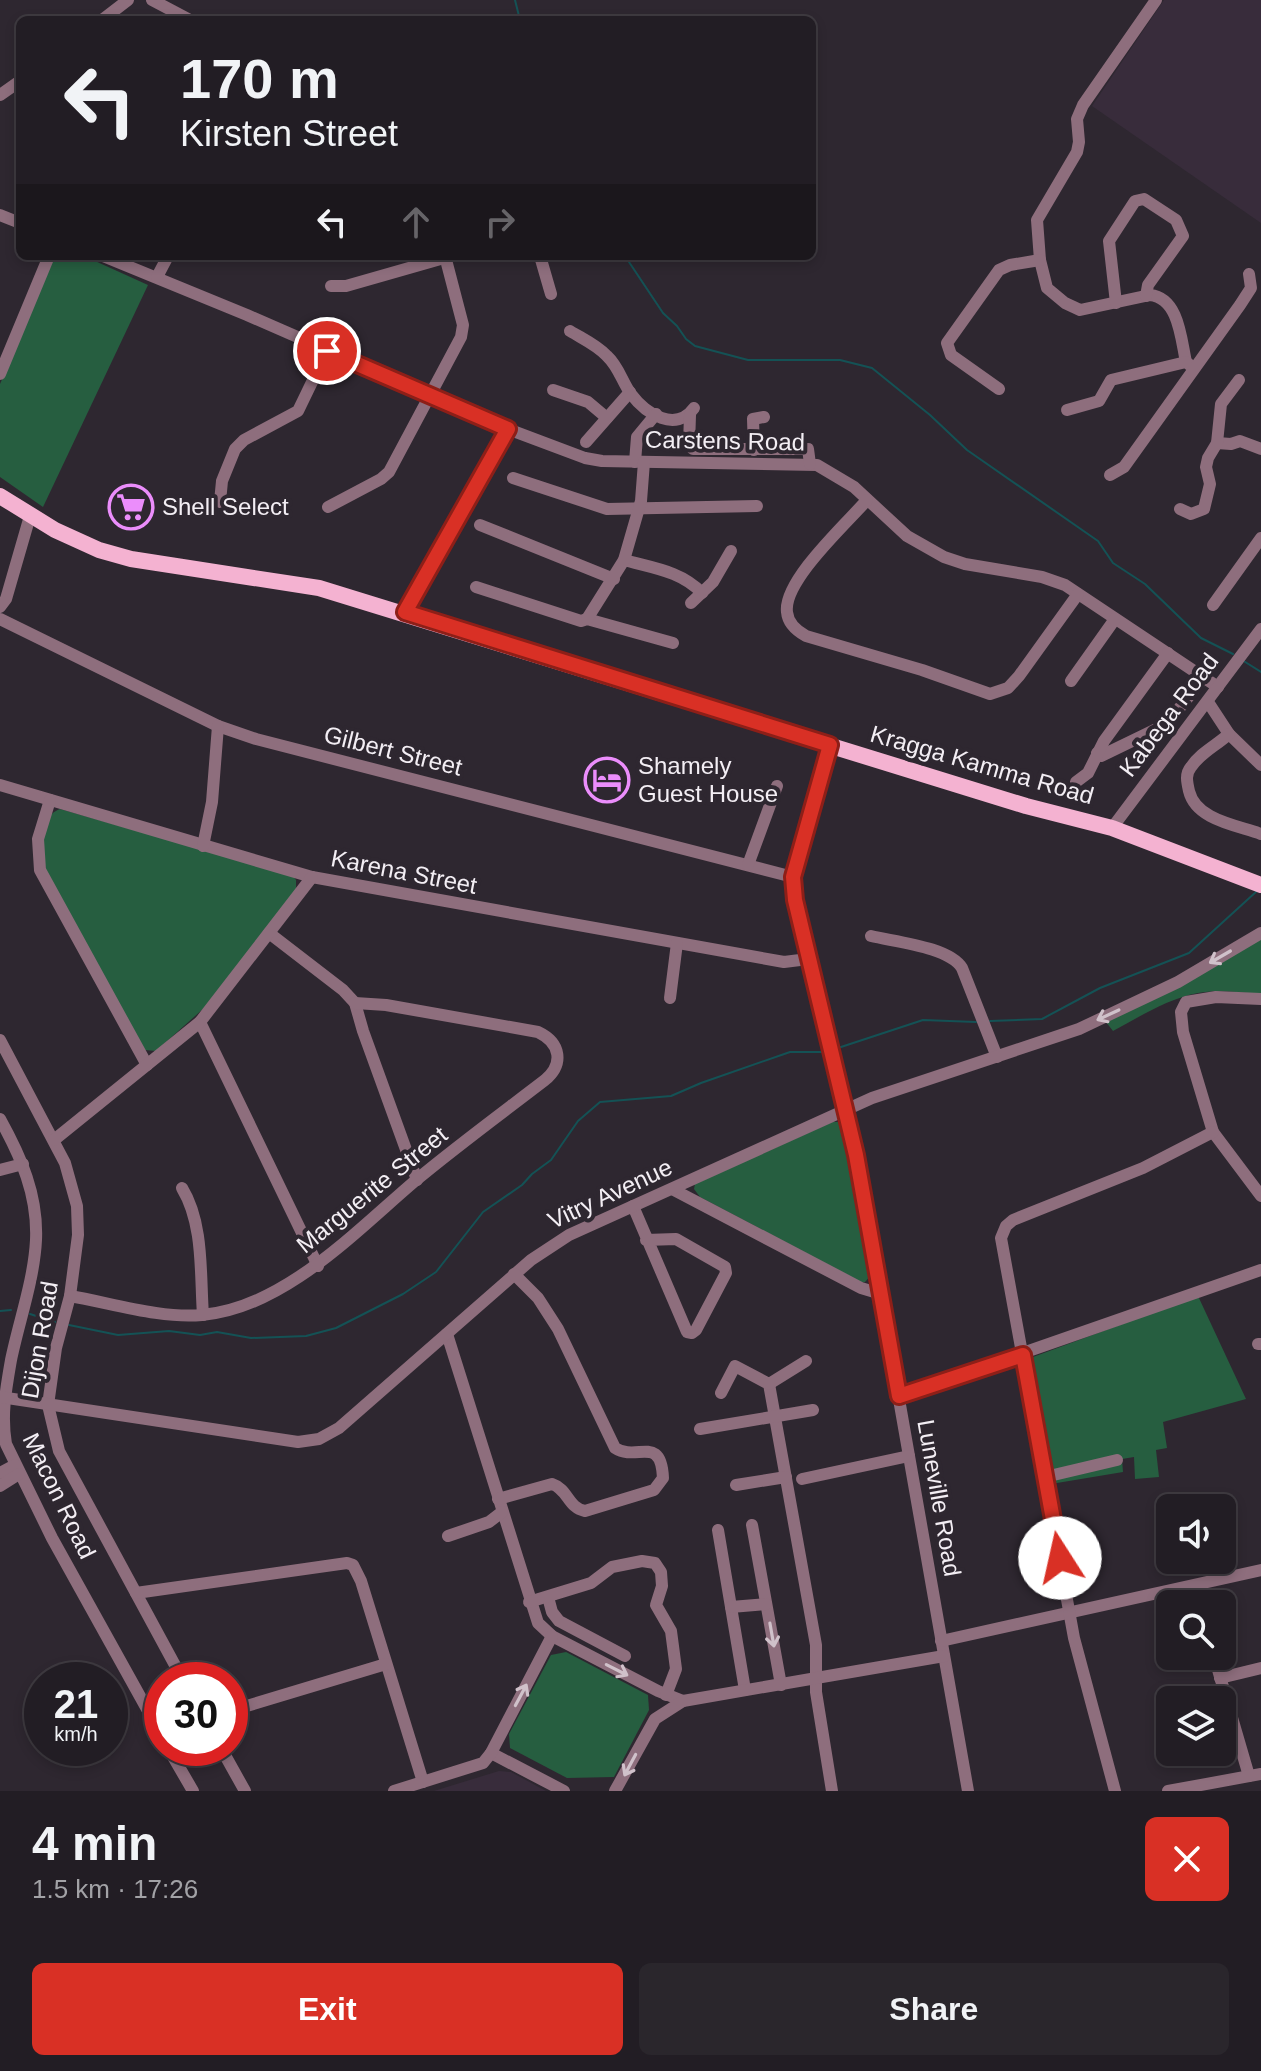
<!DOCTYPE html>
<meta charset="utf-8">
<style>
:root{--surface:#221d24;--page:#2a262c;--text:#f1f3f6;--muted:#a2a2a6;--line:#3f3b41;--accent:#d93025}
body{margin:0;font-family:Arial,sans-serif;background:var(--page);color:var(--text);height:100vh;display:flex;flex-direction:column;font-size:30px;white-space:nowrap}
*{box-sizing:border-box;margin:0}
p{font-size:26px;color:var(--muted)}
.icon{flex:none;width:44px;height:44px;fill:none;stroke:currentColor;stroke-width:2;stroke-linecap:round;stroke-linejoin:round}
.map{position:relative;height:1791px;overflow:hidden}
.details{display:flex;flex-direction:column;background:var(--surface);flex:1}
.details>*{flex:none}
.hud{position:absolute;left:16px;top:16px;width:800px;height:244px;border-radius:12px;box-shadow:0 4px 12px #0003,0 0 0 2px var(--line);background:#221d24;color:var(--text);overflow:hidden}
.buttons{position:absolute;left:1156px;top:1494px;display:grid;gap:16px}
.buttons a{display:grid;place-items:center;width:80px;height:80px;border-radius:12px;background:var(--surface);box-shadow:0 4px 12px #0003,0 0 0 2px var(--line);font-size:40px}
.speed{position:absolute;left:24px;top:1662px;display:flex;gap:16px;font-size:40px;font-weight:700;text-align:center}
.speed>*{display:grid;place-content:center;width:104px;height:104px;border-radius:50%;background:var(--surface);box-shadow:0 4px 12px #0003,0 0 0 2px var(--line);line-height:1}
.speed small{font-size:20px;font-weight:400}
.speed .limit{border:12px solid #d22;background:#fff;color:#111}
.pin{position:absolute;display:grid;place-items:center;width:68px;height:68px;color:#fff;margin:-34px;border:4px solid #fff;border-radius:50%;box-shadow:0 2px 8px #0007}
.me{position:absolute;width:88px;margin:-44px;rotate:350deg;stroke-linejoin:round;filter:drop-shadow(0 0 6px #0008)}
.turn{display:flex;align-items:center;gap:28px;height:168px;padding:0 32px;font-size:36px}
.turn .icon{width:104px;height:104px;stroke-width:2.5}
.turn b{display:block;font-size:56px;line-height:68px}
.lanes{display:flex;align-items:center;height:76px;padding:0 32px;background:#0003;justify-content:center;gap:40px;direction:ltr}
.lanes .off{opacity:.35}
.round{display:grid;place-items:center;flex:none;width:84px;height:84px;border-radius:12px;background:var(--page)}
.headline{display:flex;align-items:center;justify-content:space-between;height:136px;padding:0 32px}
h1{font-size:48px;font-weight:700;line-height:60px}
.action{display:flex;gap:16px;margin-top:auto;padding:16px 32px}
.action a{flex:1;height:92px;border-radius:12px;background:var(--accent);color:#fff;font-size:32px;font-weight:700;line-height:92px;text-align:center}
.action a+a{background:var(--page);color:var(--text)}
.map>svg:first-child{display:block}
.built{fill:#382c3b}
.green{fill:#265e40}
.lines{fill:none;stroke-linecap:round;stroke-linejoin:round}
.stream{stroke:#145255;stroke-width:2}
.minor{stroke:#8e6e7d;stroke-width:12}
.major{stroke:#f4b2d1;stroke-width:16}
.oneway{stroke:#d0c1ca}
.route-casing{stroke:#8d1f18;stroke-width:20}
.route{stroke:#d93025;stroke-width:14}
.labels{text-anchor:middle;stroke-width:8;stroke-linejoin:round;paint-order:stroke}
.street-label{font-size:24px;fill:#f3eef4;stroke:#2e2730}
.poi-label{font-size:24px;fill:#f3eef4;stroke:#2e2730;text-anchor:start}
</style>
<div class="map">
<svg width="1261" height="1791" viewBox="0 0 1261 1791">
<rect width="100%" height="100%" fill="#2e2730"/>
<!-- built -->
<g class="built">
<polygon points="1164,0 1261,0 1261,223 1092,106"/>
<polygon points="499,1771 511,1772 546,1791 434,1791"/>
</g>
<!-- green -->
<g class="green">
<polygon points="55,256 84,256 148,285 43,507 0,477 0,384"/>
<path d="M60,809L292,875L296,880V891L204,1008L156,1051L145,1050L46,873C44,853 37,817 60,809Z"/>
<path d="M1261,938V994C1241,993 1218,989 1198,993C1167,999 1141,1016 1113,1031L1106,1022Z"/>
<polygon points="832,1122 838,1122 846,1128 872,1274 865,1282 861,1282 700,1197 694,1189 695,1184"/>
<polygon points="1198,1296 1246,1399 1163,1422 1167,1448 1156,1450 1159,1477 1135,1479 1134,1457 1122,1459 1123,1472 1051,1484 1030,1366 1033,1357"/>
<polygon points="566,1652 648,1695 649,1710 614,1777 567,1778 510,1748 509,1734 551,1655"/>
</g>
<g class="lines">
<!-- stream -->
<g class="stream">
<polyline points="515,0 520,20"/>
<polyline points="625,256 663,313 677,326 686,339 695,346 748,360 840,360 872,368 930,415 967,450 1098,541 1113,563 1145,584 1201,638 1233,654"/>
<polyline points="1242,660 1261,672"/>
<polyline points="990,1021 1042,1019 1100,988 1189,953 1257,891"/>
<polyline points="838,1048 923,1020 976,1022"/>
<polyline points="0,1311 11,1310"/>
<polyline points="30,1314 55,1322"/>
<polyline points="69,1325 118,1335 169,1331 200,1335 217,1332 251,1338 306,1336 336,1328 403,1294 436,1272 483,1212 522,1185 532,1174 551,1160 578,1121 600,1102 671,1096 701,1083 790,1052 823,1052"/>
</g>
<!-- minor -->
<g class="minor">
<polyline points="152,0 190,20"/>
<path d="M1156,0L1083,105L1077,119L1079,142L1077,152L1037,220L1040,260L1047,288L1065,303L1080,310L1150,295C1179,298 1181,339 1186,362"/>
<polyline points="102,20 128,0"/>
<polyline points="0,95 20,81"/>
<polyline points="0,215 20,223"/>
<polyline points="103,256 247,315 508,429 585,458 602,461 817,465 854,487 907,536 944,557 965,564 1042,577 1065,585 1218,687"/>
<polyline points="540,256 551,294"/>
<polyline points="157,277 168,256"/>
<polyline points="331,286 346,286 451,256"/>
<polyline points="1116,303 1109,241 1135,201 1144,199 1176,220 1183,236 1148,285 1146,296"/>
<path d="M570,331C583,339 597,345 607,356C619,367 622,382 631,394C646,414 676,433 694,408"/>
<polyline points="0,374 49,256"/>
<polyline points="999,389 951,355 947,343 999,270 1010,265 1040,260"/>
<polyline points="553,390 588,402 607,418"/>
<polyline points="1067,410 1099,401 1111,380 1186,362 1191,366"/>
<polyline points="690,415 689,445 693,449 808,449 810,464"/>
<polyline points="586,442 630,392"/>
<polyline points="1217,443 1231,444 1240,441 1261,449"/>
<polyline points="754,450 753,419 764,417"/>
<polyline points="635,462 637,437 656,414"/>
<polyline points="1110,475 1124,467 1240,305 1251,288 1249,274"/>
<polyline points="513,478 607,509 757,506"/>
<path d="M867,500C847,523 783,581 787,612C788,624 797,631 806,636L922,670L990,694L1008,688L1019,676L1078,594"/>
<polyline points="220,502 222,481 235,449 244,440 298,411 327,351"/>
<polyline points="328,507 381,479 389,472 461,337 463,325 445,256"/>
<polyline points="1180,509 1191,514 1204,509 1210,484 1206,467 1208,458 1217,443 1221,404 1239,380"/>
<polyline points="480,525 614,579"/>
<path d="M624,560C653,568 681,571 702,593"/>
<polyline points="476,587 581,621 587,619 673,643"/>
<polyline points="691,603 713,582 731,551"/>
<polyline points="1213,605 1261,538"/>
<polyline points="0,607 6,599 30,516"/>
<polyline points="405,612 508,429"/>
<polyline points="0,619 218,726 256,739 793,877"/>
<polyline points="587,619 624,560 641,501 644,462"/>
<polyline points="1071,681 1115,619"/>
<polyline points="1208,702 1229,734 1261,765"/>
<path d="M1229,734C1217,745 1200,753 1191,767C1185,774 1187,782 1189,791C1196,820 1236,825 1261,834"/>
<polyline points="830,745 793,877 795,900 856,1155 968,1791"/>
<polyline points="1097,753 1101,756 1167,724 1204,677"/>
<polyline points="1076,782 1088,773 1104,741 1168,653"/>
<polyline points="0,785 312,877 784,962 808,959"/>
<polyline points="50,800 38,839 40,870 147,1065"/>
<polyline points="1112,828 1261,629"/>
<polyline points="203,846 212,802 218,726"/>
<polyline points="748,865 777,786"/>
<polyline points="269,933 343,990 355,1003 363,1031 417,1180"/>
<path d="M871,936C896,942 949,947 962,968L997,1057"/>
<polyline points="670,998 677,943"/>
<polyline points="1261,999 1216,997 1186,1002 1181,1012 1183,1032 1213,1132 1261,1196"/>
<polyline points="200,1022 318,1266"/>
<polyline points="0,1040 65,1163 77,1206 78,1235 70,1296 56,1348 48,1405 59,1451 183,1680"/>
<path d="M0,1119C21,1157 38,1195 36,1240C34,1280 19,1321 11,1360C6,1389 1,1415 6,1444L52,1538L162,1736"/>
<polyline points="54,1140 200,1022 312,877"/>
<polyline points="0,1170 23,1164"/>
<path d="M182,1188C204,1224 200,1274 203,1315"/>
<polyline points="672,1189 861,1288 881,1294"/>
<polyline points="633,1206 687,1332 692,1333 696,1330 726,1273 725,1267 676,1239 646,1240"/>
<path d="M70,1296C111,1303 162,1319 202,1315C284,1308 356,1231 415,1181C457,1146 502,1113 545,1080C564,1064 561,1043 538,1032L386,1005L355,1003"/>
<polyline points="447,1334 538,1623 552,1636 658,1691 683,1701"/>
<polyline points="1258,1344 1261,1344"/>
<polyline points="769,1384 816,1645 816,1692 832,1791"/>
<polyline points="721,1393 735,1366 769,1384 806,1361"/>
<polyline points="899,1396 1261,1270"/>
<polyline points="0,1397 298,1442 319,1439 339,1428 531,1260 569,1235 872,1098 1079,1029 1178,982 1261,933"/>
<polyline points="700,1429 813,1410"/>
<polyline points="0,1473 15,1465"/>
<polyline points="1045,1477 1117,1460"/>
<polyline points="802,1479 909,1456"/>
<polyline points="736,1485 786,1477"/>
<polyline points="0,1486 19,1474"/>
<path d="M498,1499L552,1484C568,1489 568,1508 585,1511L654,1490L663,1478C661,1434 637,1462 615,1448L558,1329L538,1298L514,1274"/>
<polyline points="752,1525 781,1685"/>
<polyline points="718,1530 745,1690"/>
<polyline points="448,1536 489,1522 502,1512"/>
<polyline points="1193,1586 1198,1604"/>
<polyline points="136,1593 347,1563 353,1565 361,1581 423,1782"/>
<polyline points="548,1597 552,1612 559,1621 625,1656"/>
<polyline points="529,1602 591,1583 612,1567 642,1561 655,1563 661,1572 662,1586 656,1605 671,1631 676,1669 666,1695"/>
<polyline points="731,1607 766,1604"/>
<polyline points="941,1641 1261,1570"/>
<polyline points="1214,1656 1249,1776"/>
<polyline points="1220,1678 1261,1668"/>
<polyline points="230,1711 386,1664"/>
<polyline points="168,1748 193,1791"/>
<polyline points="221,1748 245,1791"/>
<polyline points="491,1753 564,1791"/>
<polyline points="394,1791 483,1763 491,1753 552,1636"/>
<polyline points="615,1791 655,1719 683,1701 944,1656"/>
<polyline points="1115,1791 1074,1638 1001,1238 1006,1226 1013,1220 1143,1168 1213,1132"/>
<polyline points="1168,1791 1261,1774"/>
</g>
<!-- major -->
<polyline class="major" points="0,496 55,530 99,550 131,559 319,588 1026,806 1112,828 1261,885"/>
</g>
<!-- one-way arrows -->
<defs><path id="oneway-shaft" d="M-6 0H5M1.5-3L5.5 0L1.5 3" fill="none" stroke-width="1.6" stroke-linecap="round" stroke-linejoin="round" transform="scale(2)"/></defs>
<g class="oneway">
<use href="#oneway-shaft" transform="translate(1220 957) rotate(150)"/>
<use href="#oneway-shaft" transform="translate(1108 1015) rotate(155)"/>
<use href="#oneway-shaft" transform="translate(772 1635) rotate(80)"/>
<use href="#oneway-shaft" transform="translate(617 1670) rotate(27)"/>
<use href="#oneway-shaft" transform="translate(521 1695) rotate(-62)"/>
<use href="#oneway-shaft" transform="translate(630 1765) rotate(118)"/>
</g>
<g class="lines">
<!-- route casing -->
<g class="route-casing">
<polyline id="route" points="327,351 508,429 405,612 830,745 793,877 795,900 856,1155 899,1396 1023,1355 1060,1558"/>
</g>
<!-- route -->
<use href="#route" class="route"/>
</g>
<!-- icons -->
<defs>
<g id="supermarket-ring" transform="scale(2.3)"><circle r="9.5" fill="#2e2730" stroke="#eb8dfb" stroke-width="1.5"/><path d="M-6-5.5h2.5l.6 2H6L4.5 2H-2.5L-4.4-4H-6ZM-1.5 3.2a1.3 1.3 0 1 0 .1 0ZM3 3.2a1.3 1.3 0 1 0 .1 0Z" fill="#eb8dfb"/></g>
<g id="hotel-ring" transform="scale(2.3)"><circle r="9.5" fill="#2e2730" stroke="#eb8dfb" stroke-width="1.5"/><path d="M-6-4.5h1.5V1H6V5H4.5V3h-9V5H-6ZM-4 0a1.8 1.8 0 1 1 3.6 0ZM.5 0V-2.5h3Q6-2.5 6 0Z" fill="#eb8dfb"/></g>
</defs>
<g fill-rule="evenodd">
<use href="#supermarket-ring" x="131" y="507"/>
<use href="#hotel-ring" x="607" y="780"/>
</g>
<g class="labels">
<!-- street labels -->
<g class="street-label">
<text transform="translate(725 441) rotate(1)" y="8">Carstens Road</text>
<text transform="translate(1169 715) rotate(-53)" y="8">Kabega Road</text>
<text transform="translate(393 751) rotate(14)" y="8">Gilbert Street</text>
<text transform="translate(982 765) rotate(16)" y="8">Kragga Kamma Road</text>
<text transform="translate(404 872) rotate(11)" y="8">Karena Street</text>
<text transform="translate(372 1190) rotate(-39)" y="8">Marguerite Street</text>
<text transform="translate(610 1194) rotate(-25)" y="8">Vitry Avenue</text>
<text transform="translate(40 1340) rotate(-80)" y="8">Dijon Road</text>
<text transform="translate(59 1496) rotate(64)" y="8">Macon Road</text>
<text transform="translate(939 1498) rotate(80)" y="8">Luneville Road</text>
</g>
<!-- poi labels -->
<g class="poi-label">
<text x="162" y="515">Shell Select</text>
<text x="638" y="774">Shamely<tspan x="638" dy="28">Guest House</tspan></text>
</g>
</g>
</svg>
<div class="buttons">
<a><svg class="icon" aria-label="sound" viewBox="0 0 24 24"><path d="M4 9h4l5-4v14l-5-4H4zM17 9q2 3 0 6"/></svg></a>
<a><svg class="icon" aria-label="search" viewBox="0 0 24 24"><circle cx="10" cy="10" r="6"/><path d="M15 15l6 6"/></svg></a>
<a><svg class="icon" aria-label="layers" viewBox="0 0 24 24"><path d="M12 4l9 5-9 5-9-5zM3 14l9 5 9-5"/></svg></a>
</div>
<div class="speed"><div>21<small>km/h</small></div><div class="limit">30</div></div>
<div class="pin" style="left:327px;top:351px;background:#d93025"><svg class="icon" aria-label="arrive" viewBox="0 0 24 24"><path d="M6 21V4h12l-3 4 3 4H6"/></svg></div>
<svg class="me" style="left:1060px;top:1558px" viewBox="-20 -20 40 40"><circle r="19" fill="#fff"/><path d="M0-13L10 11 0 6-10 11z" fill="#d93025"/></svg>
<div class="hud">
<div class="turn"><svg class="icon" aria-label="left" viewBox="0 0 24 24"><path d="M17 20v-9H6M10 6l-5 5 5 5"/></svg><div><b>170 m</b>Kirsten Street</div></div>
<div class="lanes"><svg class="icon" aria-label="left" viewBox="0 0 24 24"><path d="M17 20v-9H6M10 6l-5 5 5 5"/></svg><svg class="icon off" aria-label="ahead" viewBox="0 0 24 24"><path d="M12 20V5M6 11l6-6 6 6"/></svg><svg class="icon off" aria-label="right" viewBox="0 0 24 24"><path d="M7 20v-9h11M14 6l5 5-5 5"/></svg></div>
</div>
</div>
<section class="details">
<div class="headline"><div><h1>4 min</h1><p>1.5 km · 17:26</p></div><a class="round" style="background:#d93025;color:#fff"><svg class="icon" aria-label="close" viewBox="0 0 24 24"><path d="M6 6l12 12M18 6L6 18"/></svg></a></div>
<div class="action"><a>Exit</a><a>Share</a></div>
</section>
